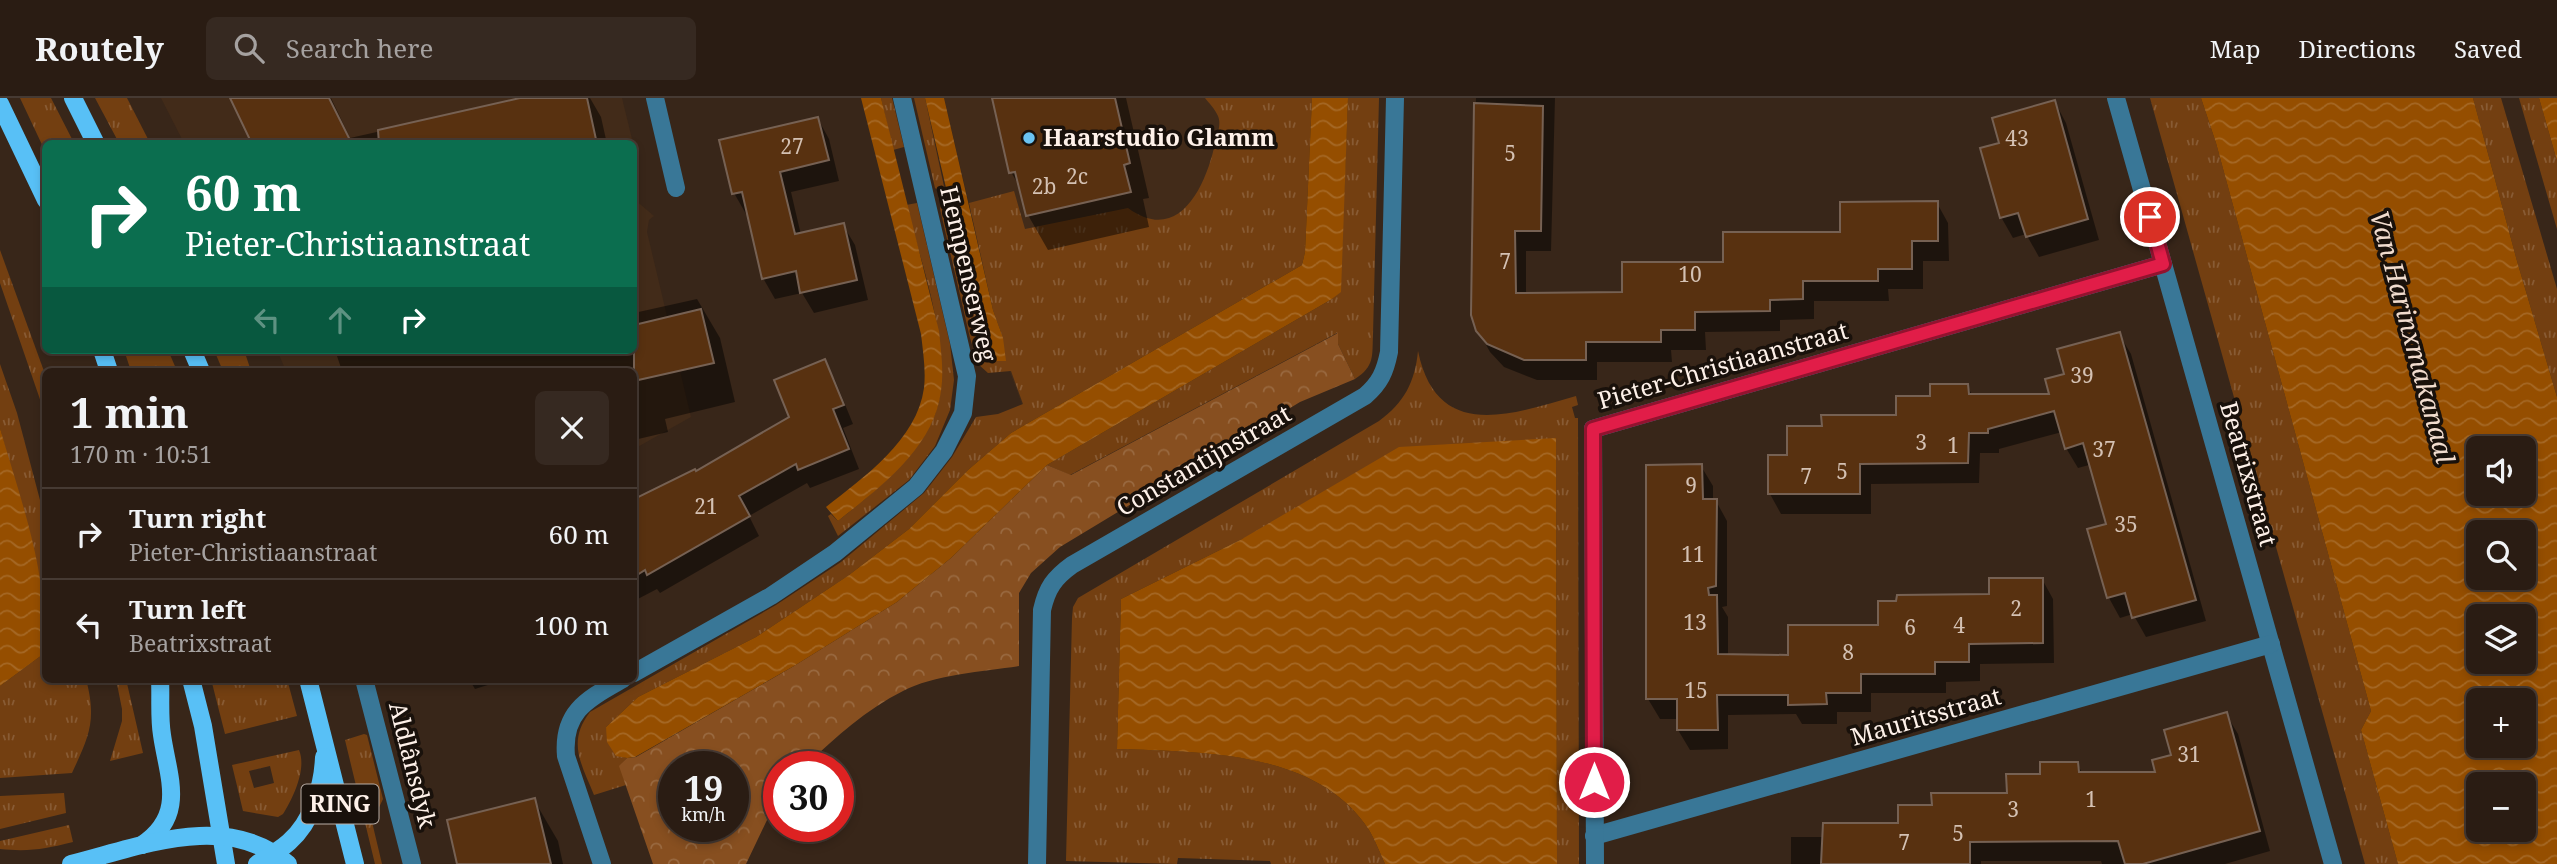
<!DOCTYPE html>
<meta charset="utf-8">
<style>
:root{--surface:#2a1c13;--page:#362921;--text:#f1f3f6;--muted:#a5a1a0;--line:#463a33}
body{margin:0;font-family:"Noto Serif",serif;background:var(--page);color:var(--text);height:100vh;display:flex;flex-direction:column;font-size:26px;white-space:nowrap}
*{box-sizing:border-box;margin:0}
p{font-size:23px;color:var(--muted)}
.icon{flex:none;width:38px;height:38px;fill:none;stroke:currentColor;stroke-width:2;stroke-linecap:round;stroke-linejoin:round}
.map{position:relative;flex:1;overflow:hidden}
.panel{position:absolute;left:42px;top:270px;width:595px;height:315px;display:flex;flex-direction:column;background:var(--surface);border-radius:10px;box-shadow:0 4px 10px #0003,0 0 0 2px var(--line)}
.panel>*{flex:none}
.hud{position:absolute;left:42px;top:42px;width:595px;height:214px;border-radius:10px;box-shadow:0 4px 10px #0003,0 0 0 2px var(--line);background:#0b6e4f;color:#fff;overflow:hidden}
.buttons{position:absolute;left:2466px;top:338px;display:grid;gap:14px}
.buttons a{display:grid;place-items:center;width:70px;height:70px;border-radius:10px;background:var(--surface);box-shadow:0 4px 10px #0003,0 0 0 2px var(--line);font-size:35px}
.speed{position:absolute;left:658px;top:653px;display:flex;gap:14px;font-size:35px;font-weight:700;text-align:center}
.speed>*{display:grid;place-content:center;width:91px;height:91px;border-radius:50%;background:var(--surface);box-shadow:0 4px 10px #0003,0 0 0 2px var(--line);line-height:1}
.speed small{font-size:18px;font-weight:400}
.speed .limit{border:10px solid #d22;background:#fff;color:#111}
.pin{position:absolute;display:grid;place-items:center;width:60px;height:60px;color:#fff;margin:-30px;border:4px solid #fff;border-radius:50%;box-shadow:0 2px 7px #0007}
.me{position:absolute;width:77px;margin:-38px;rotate:0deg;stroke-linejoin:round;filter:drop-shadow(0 0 5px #0008)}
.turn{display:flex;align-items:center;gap:24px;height:147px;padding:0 28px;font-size:32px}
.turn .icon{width:91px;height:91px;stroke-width:2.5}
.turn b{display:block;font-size:49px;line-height:60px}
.lanes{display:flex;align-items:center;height:66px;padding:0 28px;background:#0003;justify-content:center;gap:35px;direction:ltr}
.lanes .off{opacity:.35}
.round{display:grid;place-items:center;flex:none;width:74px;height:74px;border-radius:10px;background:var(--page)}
.summary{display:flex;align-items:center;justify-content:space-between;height:119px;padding:0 28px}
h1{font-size:42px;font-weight:700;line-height:52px}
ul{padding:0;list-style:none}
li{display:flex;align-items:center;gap:21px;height:91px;padding:0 28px;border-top:2px solid var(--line)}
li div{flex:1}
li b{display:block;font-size:26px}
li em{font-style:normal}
header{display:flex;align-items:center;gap:42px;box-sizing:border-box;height:98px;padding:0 35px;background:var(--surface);border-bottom:2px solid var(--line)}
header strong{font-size:33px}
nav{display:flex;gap:38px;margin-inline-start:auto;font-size:24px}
.search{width:490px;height:63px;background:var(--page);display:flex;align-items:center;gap:18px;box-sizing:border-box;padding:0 24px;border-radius:10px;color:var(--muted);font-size:26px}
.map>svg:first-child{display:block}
.built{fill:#422b19}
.grass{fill:url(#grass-tufts);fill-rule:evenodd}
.forest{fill:url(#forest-crowns);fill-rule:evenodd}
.water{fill:url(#water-waves);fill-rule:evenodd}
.shadow{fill:#0007}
.building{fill:#583110;stroke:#766153;stroke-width:2}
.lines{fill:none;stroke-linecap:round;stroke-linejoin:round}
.minor{stroke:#397797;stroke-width:18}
.major{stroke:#58c0f6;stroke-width:18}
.route-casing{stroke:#92132f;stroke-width:18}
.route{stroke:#e11d48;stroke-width:12}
.poi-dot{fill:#6bc3f2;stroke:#19110b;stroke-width:2.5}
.labels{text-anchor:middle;stroke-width:7;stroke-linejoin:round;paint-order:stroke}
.number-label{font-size:21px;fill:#d4c1b3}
.shield{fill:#19110b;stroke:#b9aea6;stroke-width:2}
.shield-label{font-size:23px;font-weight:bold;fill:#fef1e9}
.poi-label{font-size:24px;font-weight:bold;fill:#fef1e9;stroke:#19110b;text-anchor:start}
.street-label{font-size:24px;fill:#fef1e9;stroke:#19110b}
.water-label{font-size:26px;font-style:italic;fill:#f1dcce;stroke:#19110b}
</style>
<header>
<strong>Routely</strong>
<div class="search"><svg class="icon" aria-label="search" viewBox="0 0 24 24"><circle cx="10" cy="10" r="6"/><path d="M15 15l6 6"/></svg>Search here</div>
<nav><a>Map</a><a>Directions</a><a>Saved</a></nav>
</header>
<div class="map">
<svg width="2557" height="766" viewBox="0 0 2557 766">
<defs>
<pattern id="grass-tufts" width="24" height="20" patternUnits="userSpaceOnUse" patternTransform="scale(1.75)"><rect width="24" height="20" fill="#733f11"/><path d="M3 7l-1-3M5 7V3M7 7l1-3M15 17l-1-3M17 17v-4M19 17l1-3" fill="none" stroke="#885b34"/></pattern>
<pattern id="forest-crowns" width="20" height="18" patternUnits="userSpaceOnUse" patternTransform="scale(1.75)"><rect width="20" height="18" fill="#874f20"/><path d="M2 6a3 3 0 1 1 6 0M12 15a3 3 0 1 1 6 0" fill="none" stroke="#996940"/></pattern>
<pattern id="water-waves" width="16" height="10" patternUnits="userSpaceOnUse" patternTransform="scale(1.75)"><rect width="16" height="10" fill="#954e00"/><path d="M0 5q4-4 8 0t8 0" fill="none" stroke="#a56825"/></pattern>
</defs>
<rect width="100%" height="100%" fill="#382619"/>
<!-- built -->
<g class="built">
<polygon points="161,0 622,0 633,45 184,45"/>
<polygon points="944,0 1312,0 1029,325 1006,263"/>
<polygon points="634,101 654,118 649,122 647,134 691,319 634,351 634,273 286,273 277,252 634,252"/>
</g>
<!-- grass -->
<g class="grass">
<polygon points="20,0 51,0 74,45 46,46 45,53"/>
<polygon points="95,0 127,0 150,45 119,45"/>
<polygon points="881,0 892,0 904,49 893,52"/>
<polygon points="914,0 925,0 945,93 940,94 935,90"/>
<path d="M1205,0H1312L1305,154L1302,167L1011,335L968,372L909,431L849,477L756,539L638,599L606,629L616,657L627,660L620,668L626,687L594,697C581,665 567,644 590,614L776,507L841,464L924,395L952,359L976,319L998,316L1023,306L1011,273L988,275L978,266L970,240L940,111L942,103L947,101L1003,240L993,212L969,105L1014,93L1025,131L1128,110C1177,146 1204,92 1214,50C1216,40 1222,27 1218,18C1215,11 1209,5 1205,0Z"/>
<path d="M1348,0H1379L1373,236C1372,258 1375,268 1355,281L1338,246L1337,235L1070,377L1047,367L1332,201L1340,194Z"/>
<polygon points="2150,0 2201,0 2216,45 2371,613 2361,632 2398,766 2365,766"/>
<polygon points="2473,0 2501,0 2557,191 2557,299 2517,163"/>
<polygon points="2519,0 2539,0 2557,63 2557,131"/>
<path d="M917,105L950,246L954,282L950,312L935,348L909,382L838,438L828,418L831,416L838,423C873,395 908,367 930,327C961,272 921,165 906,107Z"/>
<polygon points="0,152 45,276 45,316 0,185"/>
<polygon points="124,252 168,252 177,273 131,273"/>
<polygon points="214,252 244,252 251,273 223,273"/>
<path d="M1418,253C1437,345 1512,316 1576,298L1578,307L1572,309L1575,320H1578L1579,766H1557L1556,340L1242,441L1121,501L1117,651C1201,654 1318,652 1369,732C1375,742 1380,755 1385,766H1271L1270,763L1178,760L1177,766L1066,763L1072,520L1073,509L1078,500L1379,323C1404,305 1415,284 1418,253Z"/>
<polygon points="0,266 17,315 45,421 45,523 40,482 0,330"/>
<path d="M45,531L46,581H86C97,623 89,638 72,675L0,680V588L42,557Z"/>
<polygon points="116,581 126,581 143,655 110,663 122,623 122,611"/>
<polygon points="211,581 287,581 297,618 225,636"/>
<polygon points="364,636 367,637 383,701 372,724 382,766 375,766 345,642"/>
<path d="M299,652C307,671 293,700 283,716L278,719L243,713L232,667ZM270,668L274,685L254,690L249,673Z"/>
<polygon points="64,695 66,715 0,731 0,698"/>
<path d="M69,727L73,744C45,751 29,754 0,751V743Z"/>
</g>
<!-- forest -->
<path class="forest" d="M1338,235V246L1355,281L1300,304L1060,449L1031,475L1019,495V568C986,573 932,577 903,593C865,612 835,640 805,668H779V697L746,766H653L619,668L627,660L636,659L794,568L897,504L951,460L1047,367L1071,377ZM674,668H733V728H674Z"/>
<!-- water -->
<g class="water">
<path d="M861,0H881L939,233C941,253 944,273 941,293C934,350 879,390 838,423L826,409C864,379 917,342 924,290C926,272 923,254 921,236Z"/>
<polygon points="925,0 944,0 993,212 1003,240 1006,263 994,263 984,252"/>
<polygon points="1312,0 1348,0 1341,194 1332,201 1047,367 951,460 897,504 794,568 635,659 627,660 616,658 607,644 606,629 638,599 756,539 849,477 909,431 968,372 1011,335 1302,167 1305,154"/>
<path d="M2201,0H2473L2517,163L2557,299V766H2398L2361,632L2371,613L2216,45ZM2524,350V396H2478V350ZM2478,434H2524V480H2478ZM2524,518V564H2478V518ZM2524,602V648H2478V602ZM2478,686H2524V732H2478Z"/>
<polygon points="2539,0 2557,0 2557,63"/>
<path d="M0,330C20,401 52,483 42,557L0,588Z"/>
<path d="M1556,340L1557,766H1385C1380,755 1375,742 1369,732C1318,652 1200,654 1117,651L1121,501L1242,441L1399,349Z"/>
</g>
<!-- shadow -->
<g class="shadow">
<polygon points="232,0 331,0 350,40 528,0 590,0 601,19 607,46 254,46"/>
<polygon points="994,0 1126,0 1149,100 1143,101 1149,129 1048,152 1028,117 1022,93 1011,74"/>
<polygon points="1476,0 1555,0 1551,153 1526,153 1526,197 1624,196 1724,166 1842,136 1937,105 1948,125 1949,163 1923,163 1923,191 1888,191 1889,203 1814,203 1814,221 1780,222 1780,233 1705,234 1706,252 1671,252 1672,264 1597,264 1597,282 1537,282 1504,269 1490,254 1478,232 1472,142"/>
<polygon points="2055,4 2066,25 2099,142 2039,159 2026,136 2013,140 2001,119"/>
<polygon points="818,21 829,41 839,83 791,94 801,137 843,127 855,147 868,202 814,215 802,195 775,201 763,180 749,115 746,116 734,95"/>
<polygon points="697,201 720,240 735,304 665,321 668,334 634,342 634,273 342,273 335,252 634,252 634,215"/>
<polygon points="2119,236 2131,256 2206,523 2146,539 2133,516 2120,520 2109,500 2089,432 2108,427 2089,367 2078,370 2066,350 2062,334 1999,351 1999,355 1980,355 1979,385 1871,386 1871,416 1781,416 1770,396 1789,359 1823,330 1898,319 1932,300 1967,288 1973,298 2052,297 2066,277"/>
<polygon points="824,263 835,282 853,326 843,330 859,371 810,390 807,385 749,418 759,438 660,495 657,491 634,503 634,403 694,374 695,376 791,320"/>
<polygon points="1701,368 1713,388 1713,403 1716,403 1727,423 1727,508 1722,509 1728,519 1728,558 1790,559 1880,528 1991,498 2042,481 2053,501 2054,565 1980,566 1980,583 1946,584 1946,595 1871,595 1871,614 1837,614 1837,626 1802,626 1796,616 1728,617 1728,651 1690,652 1678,632 1679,621 1660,621 1648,601"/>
<polygon points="469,581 507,581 475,591"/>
<polygon points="2226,616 2238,636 2270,753 2225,766 2102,766 2101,763 1981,763 1981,766 1791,766 1791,739 1824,739 1899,726 1933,709 2008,697 2042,678 2077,666 2083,676 2158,675 2173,658"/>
<polygon points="534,702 558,743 563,766 459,766"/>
</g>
<!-- building -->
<g class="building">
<polygon points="230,0 329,0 352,46 252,46"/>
<polygon points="520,0 587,0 597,46 379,46 378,32"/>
<polygon points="992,0 1115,0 1130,65 1124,67 1131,94 1026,118 1015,74 1009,75"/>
<polygon points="2055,2 2088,121 2026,139 2018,115 2000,120 1980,50 1999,45 1992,20"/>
<polygon points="1474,5 1543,8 1541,133 1515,133 1516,195 1622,194 1622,164 1723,164 1723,134 1840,134 1840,104 1938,103 1938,143 1912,143 1912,171 1878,171 1878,183 1803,183 1803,201 1770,202 1770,213 1695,214 1695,232 1661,232 1661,244 1586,244 1586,262 1524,262 1487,246 1476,233 1471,217"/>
<polygon points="818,19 829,62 780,74 795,136 844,125 857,182 800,195 796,173 762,181 742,94 732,96 719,42"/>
<polygon points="701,211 714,265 634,283 634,227"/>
<polygon points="2120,234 2196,502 2132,520 2125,495 2107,500 2087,431 2106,426 2083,345 2065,351 2054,313 1988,331 1988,335 1969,335 1968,365 1860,366 1860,396 1768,396 1768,357 1787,357 1787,328 1822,328 1821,317 1896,317 1896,298 1930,298 1930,286 1968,286 1969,296 2049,296 2045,281 2064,276 2057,251"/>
<polygon points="825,261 844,307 833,311 849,351 798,372 796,366 739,398 750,418 647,477 645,472 634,479 634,401 695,371 696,373 789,319 774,282"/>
<polygon points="1702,366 1703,401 1717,401 1716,488 1708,490 1709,497 1717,497 1718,556 1788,557 1788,527 1878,527 1878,503 1896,503 1897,497 1989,496 1989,480 2043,480 2043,545 1969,546 1969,564 1935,564 1935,576 1861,576 1861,595 1826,595 1827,606 1788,607 1788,597 1717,597 1718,632 1677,632 1677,601 1646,601 1646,367"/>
<polygon points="2227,614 2260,733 2143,766 2125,766 2118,743 1970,744 1970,766 1821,766 1823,725 1898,725 1898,707 1932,707 1931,695 2007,695 2006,676 2040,676 2040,664 2078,664 2079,674 2155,674 2152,662 2171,657 2164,632"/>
<polygon points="535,700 551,766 457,766 447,722"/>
</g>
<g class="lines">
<!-- minor -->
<g class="minor">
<polyline points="655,0 676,90"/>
<polyline points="2116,0 2333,766"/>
<polyline points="634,575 771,498 835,455 916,389 944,353 963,315 967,278 902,0"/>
<polyline points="364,581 412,766"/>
<polyline points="1594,738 2271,546"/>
<path d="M602,766L566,658C562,613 588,601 623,581"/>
<path d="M1037,766L1042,512C1047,490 1054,480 1072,467L1365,298C1380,285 1385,274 1389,254L1395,0"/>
<polyline points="1595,766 1593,331 2163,166"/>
</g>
<!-- major -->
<g class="major">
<polyline points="73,0 96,46"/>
<polyline points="0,6 46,102"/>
<polyline points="102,252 109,273"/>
<polyline points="192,252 201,273"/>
<polyline points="191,581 203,628 226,766"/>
<polyline points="308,581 355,766"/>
<path d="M142,747C187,717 168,679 162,637C159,619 161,599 160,581"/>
<path d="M71,766C140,749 226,712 288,766"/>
<path d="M257,766C268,759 280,752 289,744C312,724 323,688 324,659"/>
</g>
</g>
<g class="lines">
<!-- route casing -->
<g class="route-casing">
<polyline id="route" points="1594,684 1593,331 2163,166 2150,119"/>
</g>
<!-- route -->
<use href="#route" class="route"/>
</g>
<!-- markers -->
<circle class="poi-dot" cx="1029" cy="40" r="7"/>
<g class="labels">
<!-- number labels -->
<g class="number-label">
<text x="2017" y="48">43</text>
<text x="792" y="56">27</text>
<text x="1510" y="63">5</text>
<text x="1077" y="86">2c</text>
<text x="1044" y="96">2b</text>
<text x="1505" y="171">7</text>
<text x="1690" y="184">10</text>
<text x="2082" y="285">39</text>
<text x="1921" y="352">3</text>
<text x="1953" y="355">1</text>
<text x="2104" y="359">37</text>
<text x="1842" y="381">5</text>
<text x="1806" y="386">7</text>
<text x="1691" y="395">9</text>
<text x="706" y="416">21</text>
<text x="2126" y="434">35</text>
<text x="1693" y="464">11</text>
<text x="2016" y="518">2</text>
<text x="1695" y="532">13</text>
<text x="1959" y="535">4</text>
<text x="1910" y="537">6</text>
<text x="1848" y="562">8</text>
<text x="1696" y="600">15</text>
<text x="2189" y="664">31</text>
<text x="2091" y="709">1</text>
<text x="2013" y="719">3</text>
<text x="1958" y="743">5</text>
<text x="1904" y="752">7</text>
</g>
<!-- shield labels -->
<rect class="shield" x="301.5" y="686.5" width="77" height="39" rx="5"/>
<g class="shield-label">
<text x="340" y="714">RING</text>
</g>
<!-- poi labels -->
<g class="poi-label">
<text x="1043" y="48">Haarstudio Glamm</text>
</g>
<!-- street labels -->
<g class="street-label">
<text transform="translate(968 176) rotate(77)" y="8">Hempenserweg</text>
<text transform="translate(1723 268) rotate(-16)" y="8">Pieter-Christiaanstraat</text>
<text transform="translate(1204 363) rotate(-30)" y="8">Constantijnstraat</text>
<text transform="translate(2248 376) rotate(74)" y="8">Beatrixstraat</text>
<text transform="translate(1926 619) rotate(-16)" y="8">Mauritsstraat</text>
<text transform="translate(412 667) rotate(76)" y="8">Aldlânsdyk</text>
</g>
<!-- water labels -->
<g class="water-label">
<text transform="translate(2412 239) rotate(75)" y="9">Van Harinxmakanaal</text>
</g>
</g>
</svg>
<div class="buttons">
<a><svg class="icon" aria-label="sound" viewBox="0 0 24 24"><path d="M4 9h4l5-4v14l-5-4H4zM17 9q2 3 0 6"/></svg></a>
<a><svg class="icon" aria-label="search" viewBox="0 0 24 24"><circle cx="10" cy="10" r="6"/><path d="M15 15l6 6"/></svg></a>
<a><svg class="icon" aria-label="layers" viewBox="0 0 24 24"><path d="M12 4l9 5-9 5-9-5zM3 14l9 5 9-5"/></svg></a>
<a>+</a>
<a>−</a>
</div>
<div class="speed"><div>19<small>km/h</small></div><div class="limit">30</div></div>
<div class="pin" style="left:2150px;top:119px;background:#d93025"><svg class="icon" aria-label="arrive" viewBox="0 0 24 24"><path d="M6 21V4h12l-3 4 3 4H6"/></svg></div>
<svg class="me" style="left:1594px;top:684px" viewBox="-20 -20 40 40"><circle r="17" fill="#e11d48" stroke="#fff" stroke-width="3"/><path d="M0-11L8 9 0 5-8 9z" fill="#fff"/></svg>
<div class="hud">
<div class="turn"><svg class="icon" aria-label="right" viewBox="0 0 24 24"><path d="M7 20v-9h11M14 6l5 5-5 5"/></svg><div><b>60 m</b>Pieter-Christiaanstraat</div></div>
<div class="lanes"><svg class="icon off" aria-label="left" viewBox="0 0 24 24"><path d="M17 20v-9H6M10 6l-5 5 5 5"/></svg><svg class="icon off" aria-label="ahead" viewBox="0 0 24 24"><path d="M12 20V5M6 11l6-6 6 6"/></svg><svg class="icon" aria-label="right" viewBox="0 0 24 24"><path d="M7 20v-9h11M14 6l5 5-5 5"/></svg></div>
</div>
<section class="panel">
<div class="summary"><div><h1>1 min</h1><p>170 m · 10:51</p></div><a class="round"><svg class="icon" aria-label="close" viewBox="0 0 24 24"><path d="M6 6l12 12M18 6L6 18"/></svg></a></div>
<ul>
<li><svg class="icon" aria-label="right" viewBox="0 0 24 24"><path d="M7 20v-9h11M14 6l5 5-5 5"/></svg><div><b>Turn right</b><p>Pieter-Christiaanstraat</p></div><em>60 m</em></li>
<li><svg class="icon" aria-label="left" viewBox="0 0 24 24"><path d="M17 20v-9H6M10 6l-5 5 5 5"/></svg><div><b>Turn left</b><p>Beatrixstraat</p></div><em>100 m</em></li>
</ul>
</section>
</div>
